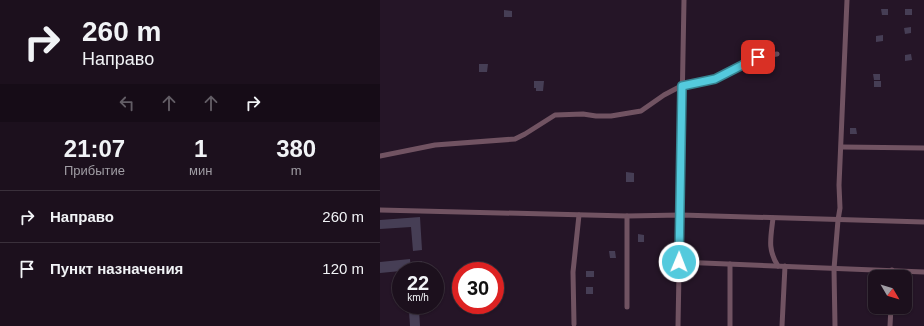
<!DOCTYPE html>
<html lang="ru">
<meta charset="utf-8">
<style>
:root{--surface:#1c101d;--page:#251926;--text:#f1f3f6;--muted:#a09da4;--line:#3a303b}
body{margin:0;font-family:Helvetica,sans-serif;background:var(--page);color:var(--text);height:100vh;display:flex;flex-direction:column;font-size:15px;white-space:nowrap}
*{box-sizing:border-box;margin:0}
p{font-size:13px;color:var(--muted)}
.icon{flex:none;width:22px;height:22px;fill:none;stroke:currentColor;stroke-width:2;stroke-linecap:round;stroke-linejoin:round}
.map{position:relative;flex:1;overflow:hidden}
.details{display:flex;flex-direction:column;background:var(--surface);width:380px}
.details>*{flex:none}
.top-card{background:#1c101d;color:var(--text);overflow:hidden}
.needle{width:26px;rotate:128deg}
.tools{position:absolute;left:488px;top:270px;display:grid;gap:8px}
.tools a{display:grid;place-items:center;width:44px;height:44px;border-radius:8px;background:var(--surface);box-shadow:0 1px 3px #0004,0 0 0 1px var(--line);font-size:20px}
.speed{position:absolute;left:12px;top:262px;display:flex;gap:8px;font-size:20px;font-weight:700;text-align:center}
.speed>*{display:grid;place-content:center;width:52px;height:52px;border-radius:50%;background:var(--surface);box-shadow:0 1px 3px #0004,0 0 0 1px var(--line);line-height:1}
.speed small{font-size:10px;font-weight:400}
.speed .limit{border:6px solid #d22;background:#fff;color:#111}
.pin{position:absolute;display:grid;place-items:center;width:34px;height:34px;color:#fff;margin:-17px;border-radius:8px;box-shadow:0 2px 6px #0006}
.me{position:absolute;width:44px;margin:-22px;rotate:1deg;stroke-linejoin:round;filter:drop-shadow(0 0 3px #0008)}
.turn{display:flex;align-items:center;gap:14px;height:84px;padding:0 16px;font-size:18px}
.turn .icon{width:52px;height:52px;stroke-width:2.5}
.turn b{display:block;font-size:28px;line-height:34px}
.lanes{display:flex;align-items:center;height:38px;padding:0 16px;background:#0003;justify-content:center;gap:20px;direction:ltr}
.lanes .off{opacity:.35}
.eta{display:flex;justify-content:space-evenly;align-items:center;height:68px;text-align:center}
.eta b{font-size:24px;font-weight:700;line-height:28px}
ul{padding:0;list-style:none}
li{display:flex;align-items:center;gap:12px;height:52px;padding:0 16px;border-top:1px solid var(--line)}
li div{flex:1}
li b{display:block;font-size:15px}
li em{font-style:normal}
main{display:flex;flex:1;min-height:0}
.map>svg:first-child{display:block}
.building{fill:#463e55}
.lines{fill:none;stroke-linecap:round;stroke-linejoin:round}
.street{stroke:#715362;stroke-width:5}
.route-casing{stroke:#378390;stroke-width:10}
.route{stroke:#54cadd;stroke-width:7}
</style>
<main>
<section class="details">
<div class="top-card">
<div class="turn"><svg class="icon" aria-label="right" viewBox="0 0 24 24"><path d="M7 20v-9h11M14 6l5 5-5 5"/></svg><div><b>260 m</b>Направо</div></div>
<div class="lanes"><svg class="icon off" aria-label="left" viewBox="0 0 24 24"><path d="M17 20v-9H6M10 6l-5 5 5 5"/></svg><svg class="icon off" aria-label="ahead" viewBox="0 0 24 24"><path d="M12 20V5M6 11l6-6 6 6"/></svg><svg class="icon off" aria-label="ahead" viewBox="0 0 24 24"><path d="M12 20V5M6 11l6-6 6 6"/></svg><svg class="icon" aria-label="right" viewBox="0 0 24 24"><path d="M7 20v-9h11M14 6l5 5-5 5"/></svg></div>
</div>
<div class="eta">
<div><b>21:07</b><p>Прибытие</p></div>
<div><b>1</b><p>мин</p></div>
<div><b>380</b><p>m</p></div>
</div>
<ul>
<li><svg class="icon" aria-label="right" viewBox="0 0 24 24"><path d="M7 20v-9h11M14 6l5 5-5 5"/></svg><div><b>Направо</b></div><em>260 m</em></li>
<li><svg class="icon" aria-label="arrive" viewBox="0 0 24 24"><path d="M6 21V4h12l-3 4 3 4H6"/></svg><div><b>Пункт назначения</b></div><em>120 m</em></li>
</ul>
</section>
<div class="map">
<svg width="544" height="326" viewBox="0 0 544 326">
<rect width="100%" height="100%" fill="#251527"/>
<!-- building -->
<g class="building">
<polygon points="501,9 508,9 508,15 502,15"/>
<rect x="525" y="9" width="7" height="6"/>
<polygon points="124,10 132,11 132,17 124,17"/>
<polygon points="531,27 531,33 525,34 524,28"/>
<polygon points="503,35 503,41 496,42 496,36"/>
<polygon points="531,54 532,60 525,61 525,55"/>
<polygon points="99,64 108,64 107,72 99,72"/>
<polygon points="493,74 500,74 500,80 494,80"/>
<polygon points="154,81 164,81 163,91 156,91 156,88 154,88"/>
<rect x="494" y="81" width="7" height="6"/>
<polygon points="470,128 476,128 477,134 470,134"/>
<polygon points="246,172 254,173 254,182 246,182"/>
<polygon points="40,217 42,250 33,251 31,227 0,229 0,220"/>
<polygon points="258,234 264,235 264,242 258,242"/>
<polygon points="229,251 235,251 236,258 230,258"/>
<polygon points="30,259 31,270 0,273 0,262"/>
<polygon points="42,261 43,271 32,271 31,262"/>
<rect x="206" y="271" width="8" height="6"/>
<rect x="206" y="287" width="7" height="7"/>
<polygon points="39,310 40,326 30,326 29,311"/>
</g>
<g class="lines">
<!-- street -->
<g class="street">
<polyline points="462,147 544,148"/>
<polyline points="0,156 55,145 135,139 145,134 175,115 203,114 216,116 231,116 261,111 284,95 303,85 330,81 355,70 378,57 397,54"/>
<polyline points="0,210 247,216 301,215 544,222"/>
<polyline points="247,216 247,307"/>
<path d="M393,218C391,237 387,249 398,266"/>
<polyline points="299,262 544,272"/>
<polyline points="512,270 513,277"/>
<polyline points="194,324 193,272 199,215"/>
<polyline points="298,326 304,0"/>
<polyline points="350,326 350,264"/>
<polyline points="402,326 405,266"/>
<polyline points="455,326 454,269 458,220 460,208 459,185 467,0"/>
<polyline points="510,326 511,307"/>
</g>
</g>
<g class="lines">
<!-- route casing -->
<g class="route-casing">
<polyline id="route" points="299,262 302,86 335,79 378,57"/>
</g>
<!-- route -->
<use href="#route" class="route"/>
</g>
</svg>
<div class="tools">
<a><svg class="needle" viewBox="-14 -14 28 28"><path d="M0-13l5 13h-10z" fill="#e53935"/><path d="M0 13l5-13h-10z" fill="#a09da4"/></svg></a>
</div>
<div class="speed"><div>22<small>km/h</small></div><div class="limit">30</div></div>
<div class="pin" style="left:378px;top:57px;background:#d93025"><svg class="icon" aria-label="arrive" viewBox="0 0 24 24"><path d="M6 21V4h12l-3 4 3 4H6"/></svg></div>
<svg class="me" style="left:299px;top:262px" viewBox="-20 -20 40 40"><circle r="17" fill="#54cadd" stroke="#fff" stroke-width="3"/><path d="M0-11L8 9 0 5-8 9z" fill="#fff"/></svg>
</div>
</main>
